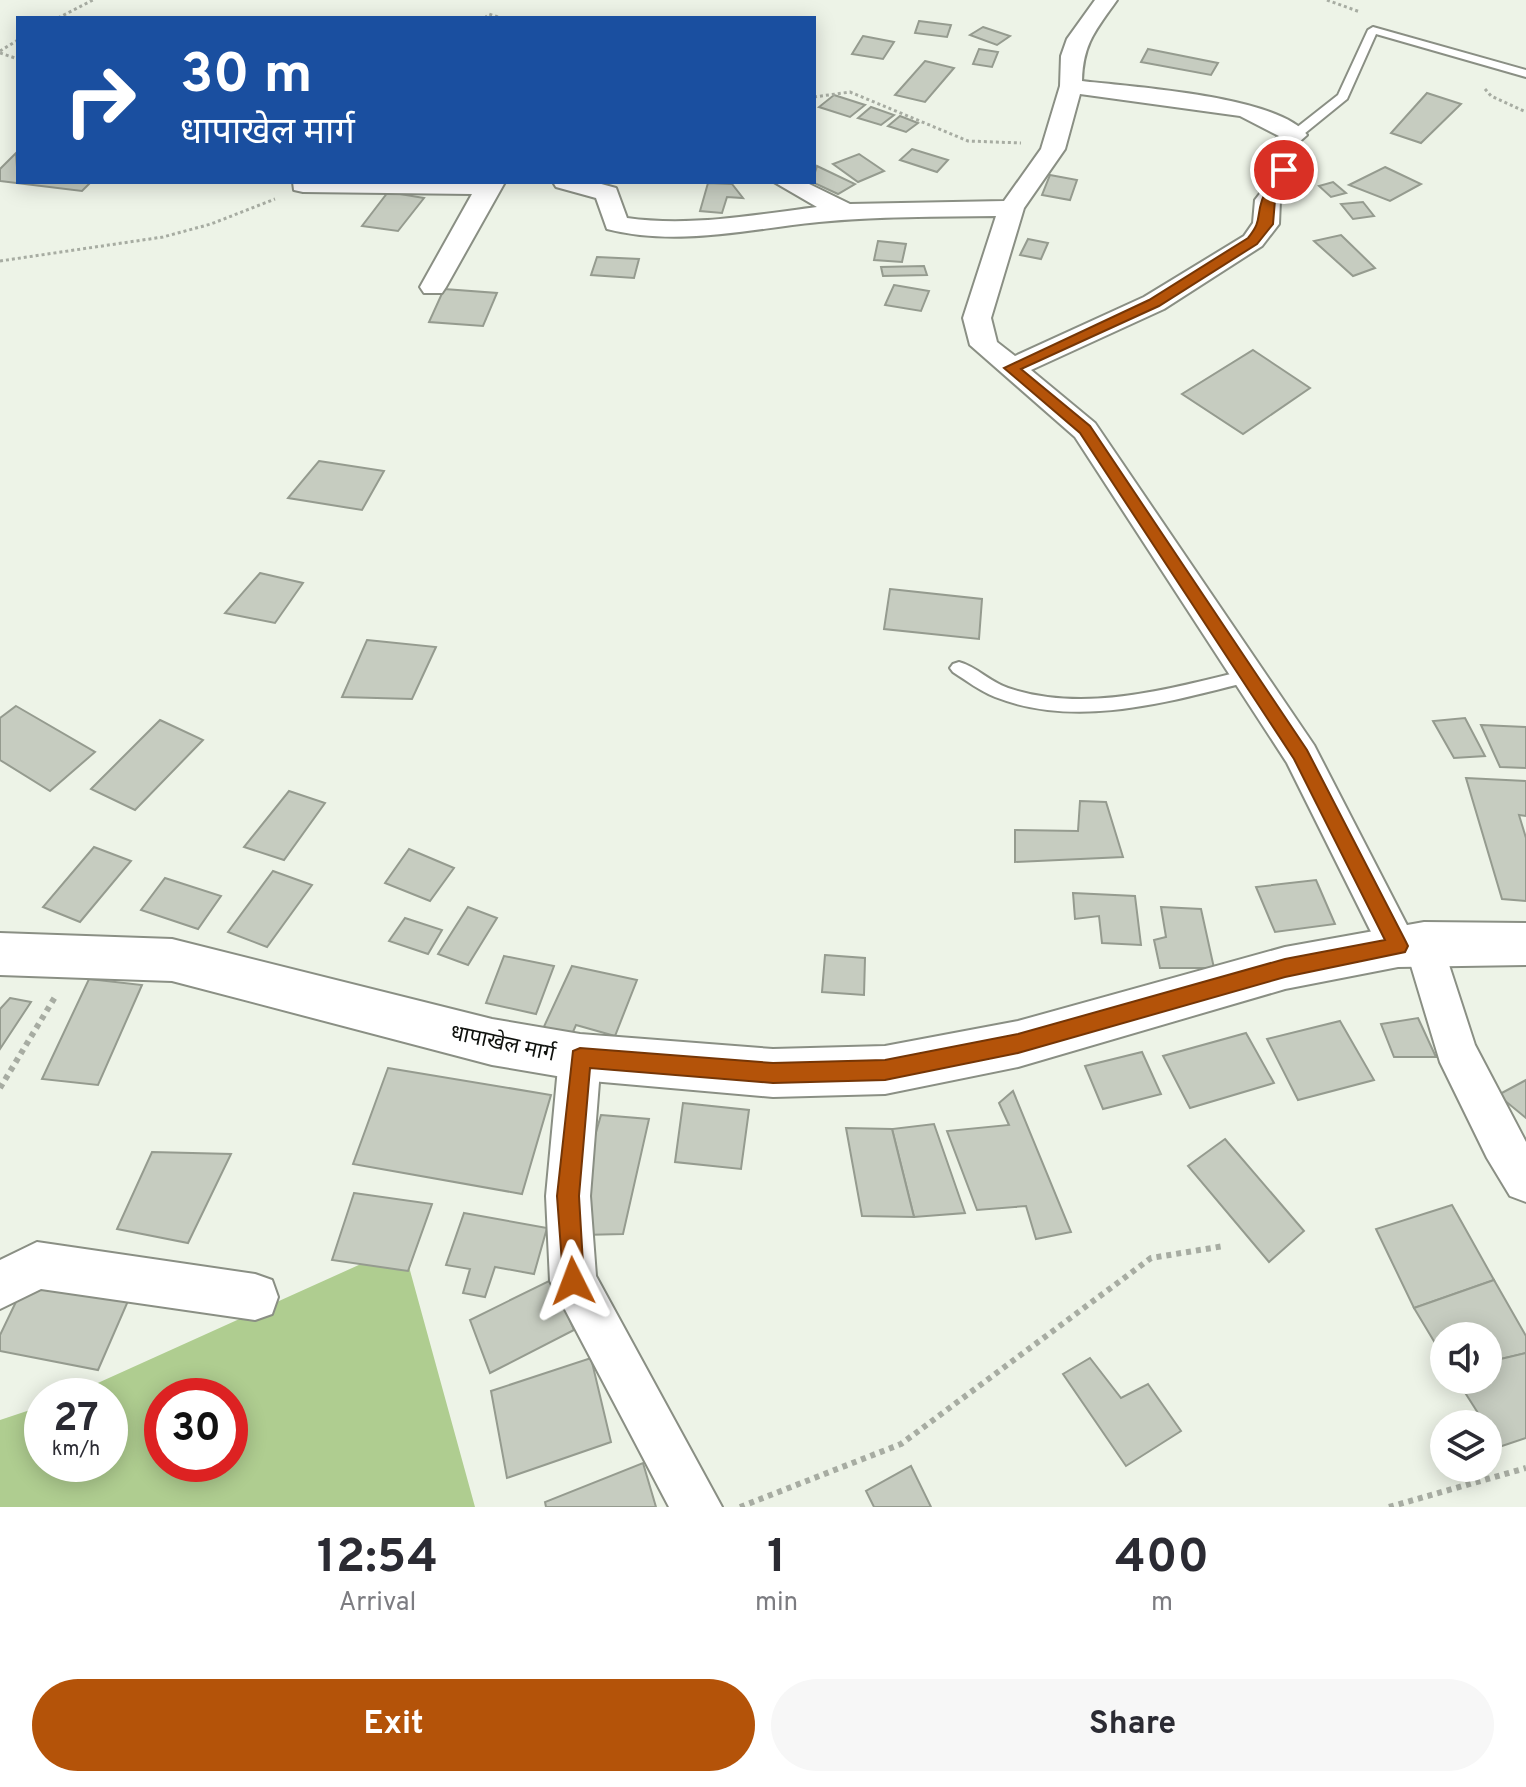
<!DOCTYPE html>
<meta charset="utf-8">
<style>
:root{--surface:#fff;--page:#f7f7f7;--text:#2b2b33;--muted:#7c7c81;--accent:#b45309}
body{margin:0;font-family:Overpass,"Noto Sans Devanagari",sans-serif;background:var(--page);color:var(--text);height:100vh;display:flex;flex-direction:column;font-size:30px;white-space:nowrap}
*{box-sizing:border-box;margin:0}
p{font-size:26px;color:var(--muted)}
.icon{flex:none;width:44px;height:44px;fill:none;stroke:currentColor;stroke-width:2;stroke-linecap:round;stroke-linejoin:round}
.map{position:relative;height:1507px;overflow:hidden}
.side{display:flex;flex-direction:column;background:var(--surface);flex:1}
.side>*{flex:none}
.hud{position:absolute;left:16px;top:16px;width:800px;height:168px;border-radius:0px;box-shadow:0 4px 20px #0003;background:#1a4fa0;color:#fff;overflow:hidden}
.buttons{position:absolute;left:1430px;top:1322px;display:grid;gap:16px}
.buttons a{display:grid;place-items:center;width:72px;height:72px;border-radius:50%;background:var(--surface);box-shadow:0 4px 20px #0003;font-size:40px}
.speed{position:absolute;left:24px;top:1378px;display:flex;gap:16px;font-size:40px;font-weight:700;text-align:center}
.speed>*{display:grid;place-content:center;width:104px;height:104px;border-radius:50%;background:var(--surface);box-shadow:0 4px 20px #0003;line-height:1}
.speed small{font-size:20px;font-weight:400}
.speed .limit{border:12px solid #d22;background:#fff;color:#111}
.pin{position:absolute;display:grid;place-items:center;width:68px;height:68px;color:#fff;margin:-34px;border:4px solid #fff;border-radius:50%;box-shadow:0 2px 8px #0007}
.me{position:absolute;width:88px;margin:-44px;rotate:357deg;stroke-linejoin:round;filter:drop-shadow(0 0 6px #0008)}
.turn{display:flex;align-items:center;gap:28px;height:168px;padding:0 32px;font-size:36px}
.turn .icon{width:104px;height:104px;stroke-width:2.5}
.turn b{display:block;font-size:56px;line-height:68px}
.eta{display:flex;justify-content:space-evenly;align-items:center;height:136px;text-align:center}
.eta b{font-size:48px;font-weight:700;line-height:56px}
.button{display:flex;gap:16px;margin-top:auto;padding:16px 32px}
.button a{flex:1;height:92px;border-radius:48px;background:var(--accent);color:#fff;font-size:32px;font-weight:700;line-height:92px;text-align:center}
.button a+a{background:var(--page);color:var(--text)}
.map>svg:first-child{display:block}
.green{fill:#afcd90;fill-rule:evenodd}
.building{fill:#c6ccc0;stroke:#959b8f;stroke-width:2}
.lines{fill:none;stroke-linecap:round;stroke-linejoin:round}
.service-casing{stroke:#8a8f84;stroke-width:4}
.minor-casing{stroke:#8a8f84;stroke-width:4}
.primary-casing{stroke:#8a8f84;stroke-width:4}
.path-far1{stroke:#a7aca2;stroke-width:3;stroke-dasharray:3 3;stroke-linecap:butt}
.path{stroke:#a7aca2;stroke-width:6;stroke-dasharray:5 5;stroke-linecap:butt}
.service{fill:#fff;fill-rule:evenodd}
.minor{fill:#fff;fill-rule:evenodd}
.primary{fill:#fff;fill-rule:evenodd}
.route{fill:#b45309;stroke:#753606;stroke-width:2}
.labels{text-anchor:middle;stroke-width:7;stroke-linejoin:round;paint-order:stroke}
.street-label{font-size:22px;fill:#0f110d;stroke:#fff}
</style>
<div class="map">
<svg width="1526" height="1507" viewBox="0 0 1526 1507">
<rect width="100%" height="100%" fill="#edf3e7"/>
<!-- green -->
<path class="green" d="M403,1245L475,1507H0V1420L42,1406V1464H110V1396H69ZM162,1396H230V1464H162Z"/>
<!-- building -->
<g class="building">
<polygon points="919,21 951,25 947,37 915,33"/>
<polygon points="983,27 1010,36 997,45 970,35"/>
<polygon points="863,36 894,42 883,59 852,54"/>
<polygon points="979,49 998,52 992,67 973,64"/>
<polygon points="1148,49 1218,63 1211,75 1141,62"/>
<polygon points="925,61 954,68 925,102 895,95"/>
<polygon points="1427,93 1461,104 1421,143 1391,133"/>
<polygon points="834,95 865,105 850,117 819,107"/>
<polygon points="871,107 894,115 881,125 858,118"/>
<polygon points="900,116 918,123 906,132 888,126"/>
<polygon points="912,149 948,160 937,172 900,160"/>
<polygon points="16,153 18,182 91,182 82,191 0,181 0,169"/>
<polygon points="859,154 884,171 858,182 833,164"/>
<polygon points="817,166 855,184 838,194 812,182"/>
<polygon points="1385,167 1421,184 1390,201 1349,185"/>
<polygon points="1050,175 1077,180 1070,200 1042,195"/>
<polygon points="1333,182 1346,193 1331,197 1319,186"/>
<polygon points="708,183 732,184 743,198 727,197 722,213 700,211"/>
<polygon points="388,192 424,198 398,231 362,226"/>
<polygon points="1363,202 1374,216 1353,219 1341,204"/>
<polygon points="1341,235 1375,268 1353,276 1314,241"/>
<polygon points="1028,239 1048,243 1041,259 1020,255"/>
<polygon points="878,241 906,244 902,262 874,260"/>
<polygon points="597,257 639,259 634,278 591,275"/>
<polygon points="924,266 927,275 883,276 881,267"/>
<polygon points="894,285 929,291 921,311 885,305"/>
<polygon points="444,289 497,293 483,326 429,322"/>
<polygon points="1253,350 1310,388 1243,434 1182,394"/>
<polygon points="319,461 384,471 362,510 288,498"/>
<polygon points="260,573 303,583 275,623 225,613"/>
<polygon points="890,589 982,599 979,639 884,629"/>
<polygon points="367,640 436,647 412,699 342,697"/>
<polygon points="16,706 95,752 50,791 0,760 0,718"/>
<polygon points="1465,718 1485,756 1454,758 1433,721"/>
<polygon points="160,720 203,740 135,810 91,789"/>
<polygon points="1481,725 1526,727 1526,768 1500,767"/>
<polygon points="1466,778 1526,781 1526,816 1519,815 1526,838 1526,901 1502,899"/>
<polygon points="289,791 325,803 284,860 244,847"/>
<polygon points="1080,801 1106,802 1123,857 1015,862 1015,830 1078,831"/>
<polygon points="94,847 131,861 80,922 43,907"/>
<polygon points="409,849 454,868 430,901 385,883"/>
<polygon points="273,871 312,885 267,947 228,932"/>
<polygon points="165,878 221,896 198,929 141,910"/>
<polygon points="1316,880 1335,924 1275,932 1256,887"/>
<polygon points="1073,893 1135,896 1141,945 1102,943 1099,916 1075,919"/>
<polygon points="468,907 497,918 468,965 438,954"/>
<polygon points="1161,907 1201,909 1214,968 1160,968 1154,940 1166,937"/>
<polygon points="405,918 442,930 428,954 389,941"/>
<polygon points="825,955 865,958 864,995 822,992"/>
<polygon points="504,956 554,966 536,1014 486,1003"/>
<polygon points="572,966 637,980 615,1036 576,1025 569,1041 541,1033"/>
<polygon points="89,979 142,985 98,1085 42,1079"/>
<polygon points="10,998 31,1002 0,1049 0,1009"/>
<polygon points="1418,1018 1436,1057 1394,1057 1381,1024"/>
<polygon points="1340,1021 1374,1080 1298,1100 1267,1039"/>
<polygon points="1246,1033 1274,1083 1190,1108 1163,1056"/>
<polygon points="1142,1052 1161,1094 1103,1109 1085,1066"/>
<polygon points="388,1068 551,1095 522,1194 353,1164"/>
<polygon points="1526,1080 1526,1118 1498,1095"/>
<polygon points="1013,1091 1071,1232 1036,1239 1026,1206 977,1210 947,1131 1009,1125 999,1103"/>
<polygon points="683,1103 749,1110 741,1169 675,1162"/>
<polygon points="601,1115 649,1119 623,1234 582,1235 592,1146"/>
<polygon points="934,1124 965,1213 914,1217 892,1129"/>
<polygon points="846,1128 892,1129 914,1217 862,1216"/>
<polygon points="1225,1139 1304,1231 1269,1262 1188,1166"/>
<polygon points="152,1152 231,1154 188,1243 117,1229"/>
<polygon points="354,1193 432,1204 408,1271 332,1260"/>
<polygon points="1452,1205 1494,1280 1414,1308 1376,1229"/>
<polygon points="464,1213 547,1228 534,1274 495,1267 485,1297 463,1293 470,1269 446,1265"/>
<polygon points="553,1279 574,1330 490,1373 470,1320"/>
<polygon points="1494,1280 1526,1336 1526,1353 1488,1362 1488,1336 1444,1336 1444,1358 1414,1308"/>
<polygon points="26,1281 128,1301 98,1370 0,1351 0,1335"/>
<polygon points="1526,1353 1526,1438 1499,1447 1488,1424 1485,1424 1457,1380 1488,1380 1488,1362"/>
<polygon points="591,1358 611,1442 507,1478 491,1391"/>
<polygon points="1090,1358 1121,1398 1148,1384 1181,1431 1126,1466 1063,1374"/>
<polygon points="643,1463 656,1507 546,1507 545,1502"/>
<polygon points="911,1466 931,1507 874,1507 866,1491"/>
</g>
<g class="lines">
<!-- service casing -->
<g class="service-casing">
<g id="service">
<polygon points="1373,27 1526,70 1526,77 1376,34 1347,99 1299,138 1291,138 1291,132 1338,95 1368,30"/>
<path d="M959,662C977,667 990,682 1008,688C1086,714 1171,688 1248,670L1257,676L1248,682C1167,702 1077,729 995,697C980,691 967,681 953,672L950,668L953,664Z"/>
</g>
</g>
<!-- minor casing -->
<g class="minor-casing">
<g id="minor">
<path d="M1095,0H1117C1096,30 1083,43 1082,81C1131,87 1280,96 1307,135L1289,151L1296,178L1280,200L1279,224L1262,246L1164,309L1031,370L1095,423L1314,745L1410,931L1424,926L1438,931L1475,1045L1526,1142V1202L1510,1196L1487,1158L1440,1062L1409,959L1398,963L1384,958L1287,763L1075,437L970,345L963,318L996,216C937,217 878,216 819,222C749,229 677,247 607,229L596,198L556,187L553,182H594L616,188L627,218C690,227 754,215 817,207L774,182H805L850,204L1004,201L1041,149L1060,86L1061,56L1067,39ZM1080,94L1240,116L1279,136L1265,149L1272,178L1255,200L1253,223L1244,236L1144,297L1015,356L997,342L991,318L1024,208L1065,149Z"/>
<polygon points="293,182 505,182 446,287 442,293 424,293 420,287 472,194 303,192 294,190"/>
<polygon points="580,1038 595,1044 601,1057 590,1196 596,1276 722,1507 669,1507 550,1281 546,1196 559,1057 565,1044"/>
<polygon points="37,1242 255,1274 272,1280 278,1297 272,1314 255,1320 41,1289 0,1309 0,1260"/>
</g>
</g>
<!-- primary casing -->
<g class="primary-casing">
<polygon id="primary" points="1424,922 1526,923 1526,965 1398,967 1285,989 1018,1067 885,1094 773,1097 580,1080 492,1065 172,981 0,975 0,933 172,939 492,1019 580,1034 773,1049 885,1046 1018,1021 1285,947"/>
</g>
<!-- path-far1 -->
<g class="path-far1">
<polyline points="1327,0 1360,12"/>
<polyline points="58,18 93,0"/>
<polyline points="485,18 489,14 501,18"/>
<polyline points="0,51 18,40"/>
<polyline points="0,53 18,59"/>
<polyline points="1485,89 1491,96 1526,112"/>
<polyline points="814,97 850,92 968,141 1021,143"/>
<polyline points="0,261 163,237 211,224 275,199"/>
</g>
<!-- path -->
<g class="path">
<polyline points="0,1088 55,997"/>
<polyline points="740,1507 901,1444 1151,1258 1224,1246"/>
<polyline points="1389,1507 1526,1468"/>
</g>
<!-- service -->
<use href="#service" class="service"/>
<!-- minor -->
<use href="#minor" class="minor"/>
<!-- primary -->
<use href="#primary" class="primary"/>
</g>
<!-- route -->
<path class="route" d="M1284,166L1290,170V178L1275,200L1273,224L1257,244L1159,306L1021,369L1090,426L1307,750L1405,940L1408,946L1405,952L1285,977L1018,1053L885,1080L773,1083L590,1068L579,1196L584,1281L581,1290L573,1293L564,1290L557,1196L573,1051L580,1048L773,1063L885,1060L1018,1034L1285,959L1385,940L1294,759L1080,433L1004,368L1149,300L1248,238C1262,221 1256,218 1262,200C1266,188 1277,183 1278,170Z"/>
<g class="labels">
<!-- street labels -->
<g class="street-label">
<text transform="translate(503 1042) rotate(12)" y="8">धापाखेल मार्ग</text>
</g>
</g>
</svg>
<div class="buttons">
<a><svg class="icon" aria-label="sound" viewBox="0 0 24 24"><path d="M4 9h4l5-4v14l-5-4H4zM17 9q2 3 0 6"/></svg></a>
<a><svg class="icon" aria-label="layers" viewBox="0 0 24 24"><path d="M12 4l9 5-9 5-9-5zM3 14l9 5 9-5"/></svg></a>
</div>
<div class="speed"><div>27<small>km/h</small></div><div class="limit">30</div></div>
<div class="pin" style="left:1284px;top:170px;background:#d93025"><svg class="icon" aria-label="arrive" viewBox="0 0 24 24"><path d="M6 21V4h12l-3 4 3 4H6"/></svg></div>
<svg class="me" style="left:573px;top:1281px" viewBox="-20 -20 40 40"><path d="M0-17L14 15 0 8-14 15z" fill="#b45309" stroke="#fff" stroke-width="4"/></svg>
<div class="hud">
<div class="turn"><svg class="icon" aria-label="right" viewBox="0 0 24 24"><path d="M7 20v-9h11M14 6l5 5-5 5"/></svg><div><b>30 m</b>धापाखेल मार्ग</div></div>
</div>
</div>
<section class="side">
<div class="eta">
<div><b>12:54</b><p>Arrival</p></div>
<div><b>1</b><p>min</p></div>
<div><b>400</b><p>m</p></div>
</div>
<div class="button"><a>Exit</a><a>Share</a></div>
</section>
